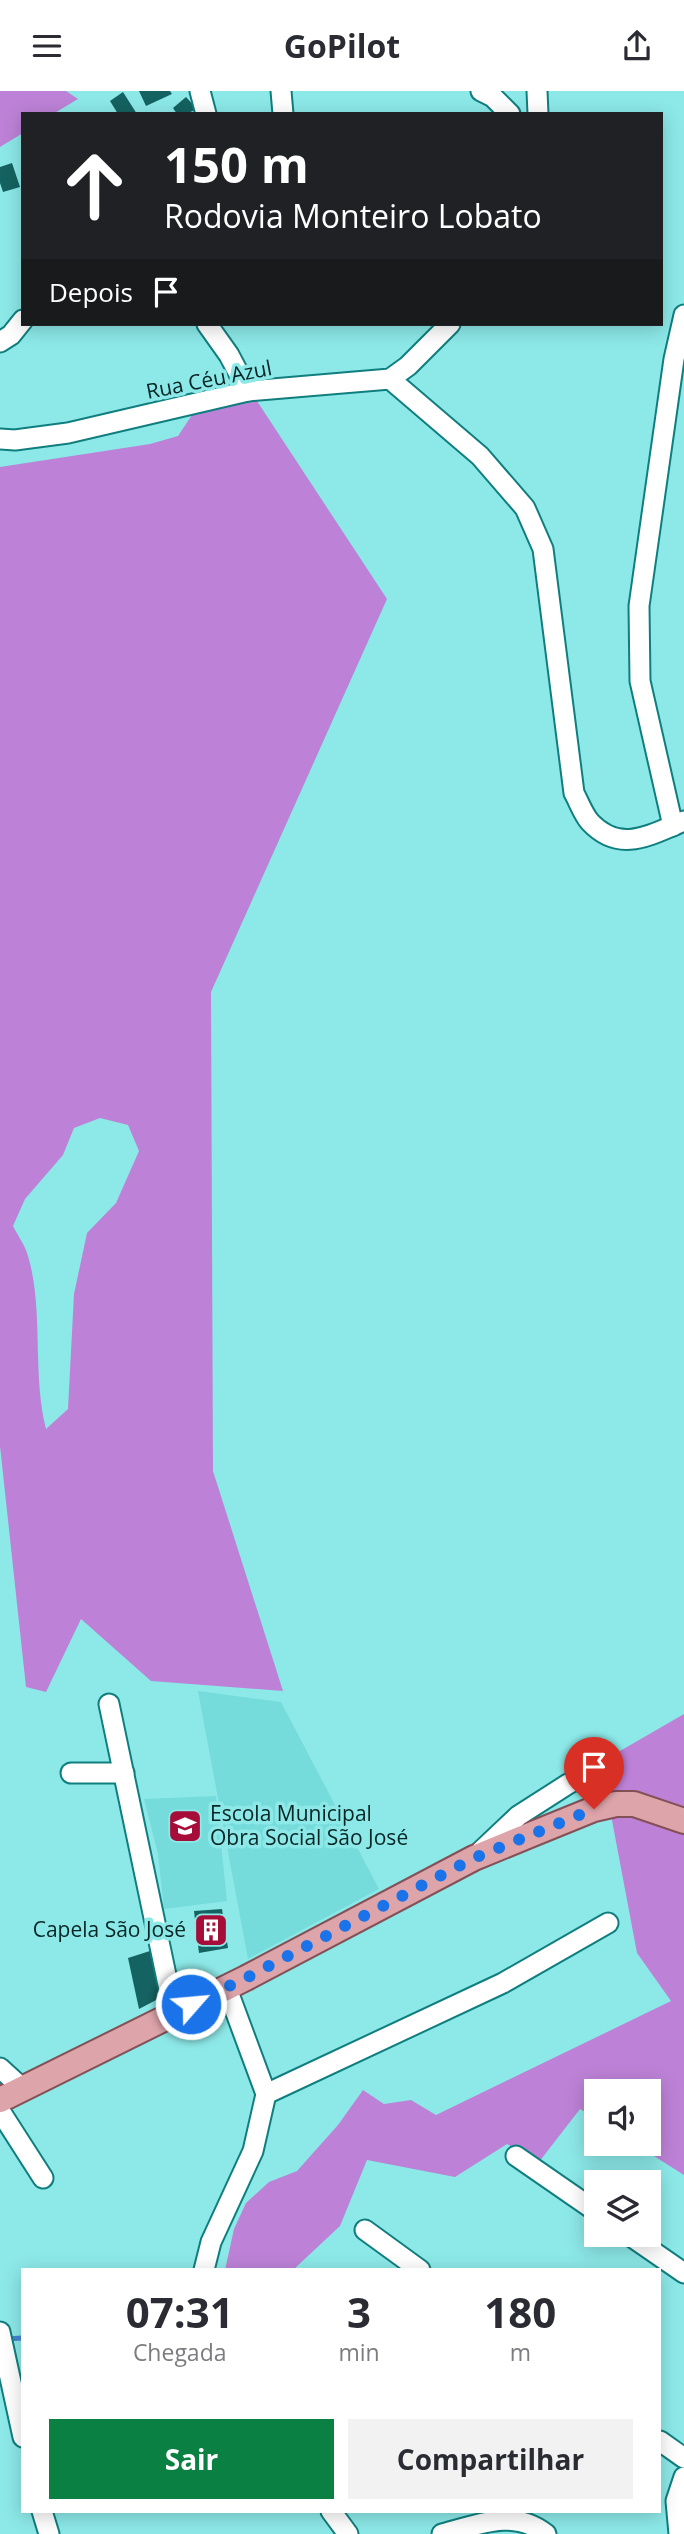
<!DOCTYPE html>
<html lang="pt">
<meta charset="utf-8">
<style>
:root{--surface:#fff;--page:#f2f2f3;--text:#2b2b33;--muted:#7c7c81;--accent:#0b8043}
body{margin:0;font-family:"Open Sans",sans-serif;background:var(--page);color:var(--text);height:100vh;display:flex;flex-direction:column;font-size:26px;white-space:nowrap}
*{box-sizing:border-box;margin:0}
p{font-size:23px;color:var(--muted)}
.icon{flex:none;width:38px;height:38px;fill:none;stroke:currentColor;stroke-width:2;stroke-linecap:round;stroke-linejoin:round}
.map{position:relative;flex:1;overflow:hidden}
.details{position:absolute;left:21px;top:2177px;width:640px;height:245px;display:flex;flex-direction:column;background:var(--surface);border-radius:0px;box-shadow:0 4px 18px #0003}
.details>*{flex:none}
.banner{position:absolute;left:21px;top:21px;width:642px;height:214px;border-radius:0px;box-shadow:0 4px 18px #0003;background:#202124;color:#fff;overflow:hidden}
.tools{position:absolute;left:584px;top:1988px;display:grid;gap:14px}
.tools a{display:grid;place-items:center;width:77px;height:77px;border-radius:0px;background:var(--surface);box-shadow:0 4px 18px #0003;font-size:35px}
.pin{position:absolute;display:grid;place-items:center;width:60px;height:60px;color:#fff;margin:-72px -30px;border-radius:50% 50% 50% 0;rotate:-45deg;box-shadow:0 0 7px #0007}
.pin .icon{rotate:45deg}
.me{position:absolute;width:77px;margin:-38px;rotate:63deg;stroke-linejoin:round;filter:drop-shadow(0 0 5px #0008)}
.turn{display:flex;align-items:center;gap:24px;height:147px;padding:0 28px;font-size:32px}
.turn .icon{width:91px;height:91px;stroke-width:2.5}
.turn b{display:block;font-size:49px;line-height:60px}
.then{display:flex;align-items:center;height:66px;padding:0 28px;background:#0003;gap:14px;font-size:26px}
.eta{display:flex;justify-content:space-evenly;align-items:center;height:119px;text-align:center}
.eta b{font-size:42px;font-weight:700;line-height:49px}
.button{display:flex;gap:14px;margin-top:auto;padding:14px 28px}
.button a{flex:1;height:80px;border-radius:0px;background:var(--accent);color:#fff;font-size:28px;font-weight:700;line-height:80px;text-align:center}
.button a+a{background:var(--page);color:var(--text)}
header{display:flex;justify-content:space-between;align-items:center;height:91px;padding:0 28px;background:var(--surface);font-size:32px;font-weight:700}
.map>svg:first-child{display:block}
.built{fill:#75dcdb}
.forest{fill:#bd82d7;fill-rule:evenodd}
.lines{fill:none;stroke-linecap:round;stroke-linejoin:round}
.stream{stroke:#4585d3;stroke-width:5}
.building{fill:#146261}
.minor-casing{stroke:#107e7e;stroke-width:23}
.major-casing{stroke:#835056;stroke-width:28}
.minor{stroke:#fff;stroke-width:19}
.major{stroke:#dda4aa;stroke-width:24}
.route{stroke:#1a73e8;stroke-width:12;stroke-dasharray:0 21.6}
.labels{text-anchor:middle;stroke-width:7;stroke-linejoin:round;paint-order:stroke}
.street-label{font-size:21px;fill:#062424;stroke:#8ce9e8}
.poi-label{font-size:21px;fill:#062424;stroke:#8ce9e8;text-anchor:start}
</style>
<header><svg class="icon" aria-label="menu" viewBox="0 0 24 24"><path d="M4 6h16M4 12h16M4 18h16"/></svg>GoPilot<svg class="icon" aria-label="share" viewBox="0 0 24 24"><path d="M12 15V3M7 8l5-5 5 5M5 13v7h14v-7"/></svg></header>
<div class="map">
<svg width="684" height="2443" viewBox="0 0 684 2443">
<rect width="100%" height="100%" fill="#8ce9e8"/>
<!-- built -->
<g class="built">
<polygon points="198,1600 281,1611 379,1798 248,1868"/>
<polygon points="216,1705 227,1810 164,1818 158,1763 144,1708"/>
</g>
<!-- forest -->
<g class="forest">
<polygon points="0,0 66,0 78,8 53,23 23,23 23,42 0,56"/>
<path d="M255,307L387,508L211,901L213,1380L283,1600L151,1590L81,1528L46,1601L26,1596L0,1355V376L150,353L178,345L194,321ZM100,1027L128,1034L139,1060L116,1112L87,1142L74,1203L68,1318L46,1338C32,1282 44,1219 28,1165C25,1154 18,1145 13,1135L25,1108L63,1064L74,1037Z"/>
<polygon points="684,1623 684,2084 635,2053 649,2053 649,2000 597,2000 597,2028 580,2018 539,2071 507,2053 455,2086 367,2069 340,2135 293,2179 225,2179 234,2138 246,2112 269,2091 297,2080 338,2034 363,1999 384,2013 411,2009 436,2024 671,1910 637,1862 601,1671"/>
</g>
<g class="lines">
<!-- stream -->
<polyline class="stream" points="5,2248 23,2247"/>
</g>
<!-- building -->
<g class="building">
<polygon points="139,0 170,0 172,3 146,15"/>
<polygon points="123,1 137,23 118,23 110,10"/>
<polygon points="186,6 197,18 186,23 177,23 173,17"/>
<polygon points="12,72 20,96 3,101 0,92 0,76"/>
<polygon points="222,1818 228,1857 199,1862 194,1820"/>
<polygon points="153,1859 160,1907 139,1918 128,1867"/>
</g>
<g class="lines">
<!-- minor casing -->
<g class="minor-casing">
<g id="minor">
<polyline points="200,0 206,23"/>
<polyline points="281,0 283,23"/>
<polyline points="481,0 493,6 510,23"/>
<polyline points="537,0 538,23"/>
<polyline points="207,233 229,264 248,300"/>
<polyline points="0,251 11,244 23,229"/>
<path d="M390,288L480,365L525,417L543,458L574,702C579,711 583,723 590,731C620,763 650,744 684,730"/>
<polyline points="0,348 15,349 68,342 248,300 390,288 408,275 450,233"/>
<polyline points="673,735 640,590 639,515 674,268 684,224"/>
<polyline points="109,1613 174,1922"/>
<polyline points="71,1682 124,1682"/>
<polyline points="481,1760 518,1725 568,1693 603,1676"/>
<polyline points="0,1977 23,1998"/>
<polyline points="266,2003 503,1892 608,1832"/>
<polyline points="0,2020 43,2087"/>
<polyline points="516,2065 597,2121"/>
<polyline points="365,2139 420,2179"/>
<polyline points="629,2144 684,2182"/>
<polyline points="204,2179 211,2151 253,2060 266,2003 226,1895"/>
<polyline points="0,2241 23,2346"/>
<polyline points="660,2350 684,2367"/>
<polyline points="42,2420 49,2443"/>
<polyline points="331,2420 348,2443"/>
<path d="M442,2443C478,2434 513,2417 546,2443"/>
<polyline points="679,2443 676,2410 684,2386"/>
</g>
</g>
<!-- major casing -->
<g class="major-casing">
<polyline id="major" points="0,2009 246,1887 474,1767 530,1744 594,1718 616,1713 634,1713 684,1730"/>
</g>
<!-- minor -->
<use href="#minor" class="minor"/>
<!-- major -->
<use href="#major" class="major"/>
</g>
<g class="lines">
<!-- route -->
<polyline class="route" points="191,1913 246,1887 474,1767 594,1718"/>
</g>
<!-- icons -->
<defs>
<g id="school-square" transform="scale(1.75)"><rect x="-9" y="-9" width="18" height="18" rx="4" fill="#a60d38" stroke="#8ce9e8"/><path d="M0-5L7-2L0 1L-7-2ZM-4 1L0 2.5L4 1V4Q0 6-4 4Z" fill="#fff"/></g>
<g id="building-square" transform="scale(1.75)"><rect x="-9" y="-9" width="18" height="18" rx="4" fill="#a60d38" stroke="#8ce9e8"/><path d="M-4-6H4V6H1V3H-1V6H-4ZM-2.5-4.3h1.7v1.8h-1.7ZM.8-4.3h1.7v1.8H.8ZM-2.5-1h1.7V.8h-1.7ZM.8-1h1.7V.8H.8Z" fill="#fff"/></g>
</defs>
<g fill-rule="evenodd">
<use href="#school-square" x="185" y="1735"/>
<use href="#building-square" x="211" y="1839"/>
</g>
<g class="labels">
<!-- street labels -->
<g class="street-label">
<text transform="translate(209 289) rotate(-11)" y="7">Rua Céu Azul</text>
</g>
<!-- poi labels -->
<g class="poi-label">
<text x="210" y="1730">Escola Municipal<tspan x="210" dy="24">Obra Social São José</tspan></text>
<text x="186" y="1846" text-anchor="end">Capela São José</text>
</g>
</g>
</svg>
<div class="tools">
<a><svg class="icon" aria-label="sound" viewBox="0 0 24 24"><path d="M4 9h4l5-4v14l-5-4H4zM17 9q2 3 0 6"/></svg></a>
<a><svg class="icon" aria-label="layers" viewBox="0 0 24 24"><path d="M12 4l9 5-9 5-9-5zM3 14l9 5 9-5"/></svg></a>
</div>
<div class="pin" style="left:594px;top:1718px;background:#d93025"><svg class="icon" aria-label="arrive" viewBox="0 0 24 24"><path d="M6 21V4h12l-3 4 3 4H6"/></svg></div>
<svg class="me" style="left:191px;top:1913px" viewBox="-20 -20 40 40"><circle r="17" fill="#1a73e8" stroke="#fff" stroke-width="3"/><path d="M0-11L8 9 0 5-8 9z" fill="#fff"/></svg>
<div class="banner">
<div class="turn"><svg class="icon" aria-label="ahead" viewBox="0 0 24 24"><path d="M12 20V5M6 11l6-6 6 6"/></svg><div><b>150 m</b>Rodovia Monteiro Lobato</div></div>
<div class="then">Depois<svg class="icon" aria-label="arrive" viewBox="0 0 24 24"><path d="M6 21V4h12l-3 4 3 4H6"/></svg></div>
</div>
<section class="details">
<div class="eta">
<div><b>07:31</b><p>Chegada</p></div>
<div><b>3</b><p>min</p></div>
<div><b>180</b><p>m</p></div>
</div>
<div class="button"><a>Sair</a><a>Compartilhar</a></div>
</section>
</div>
